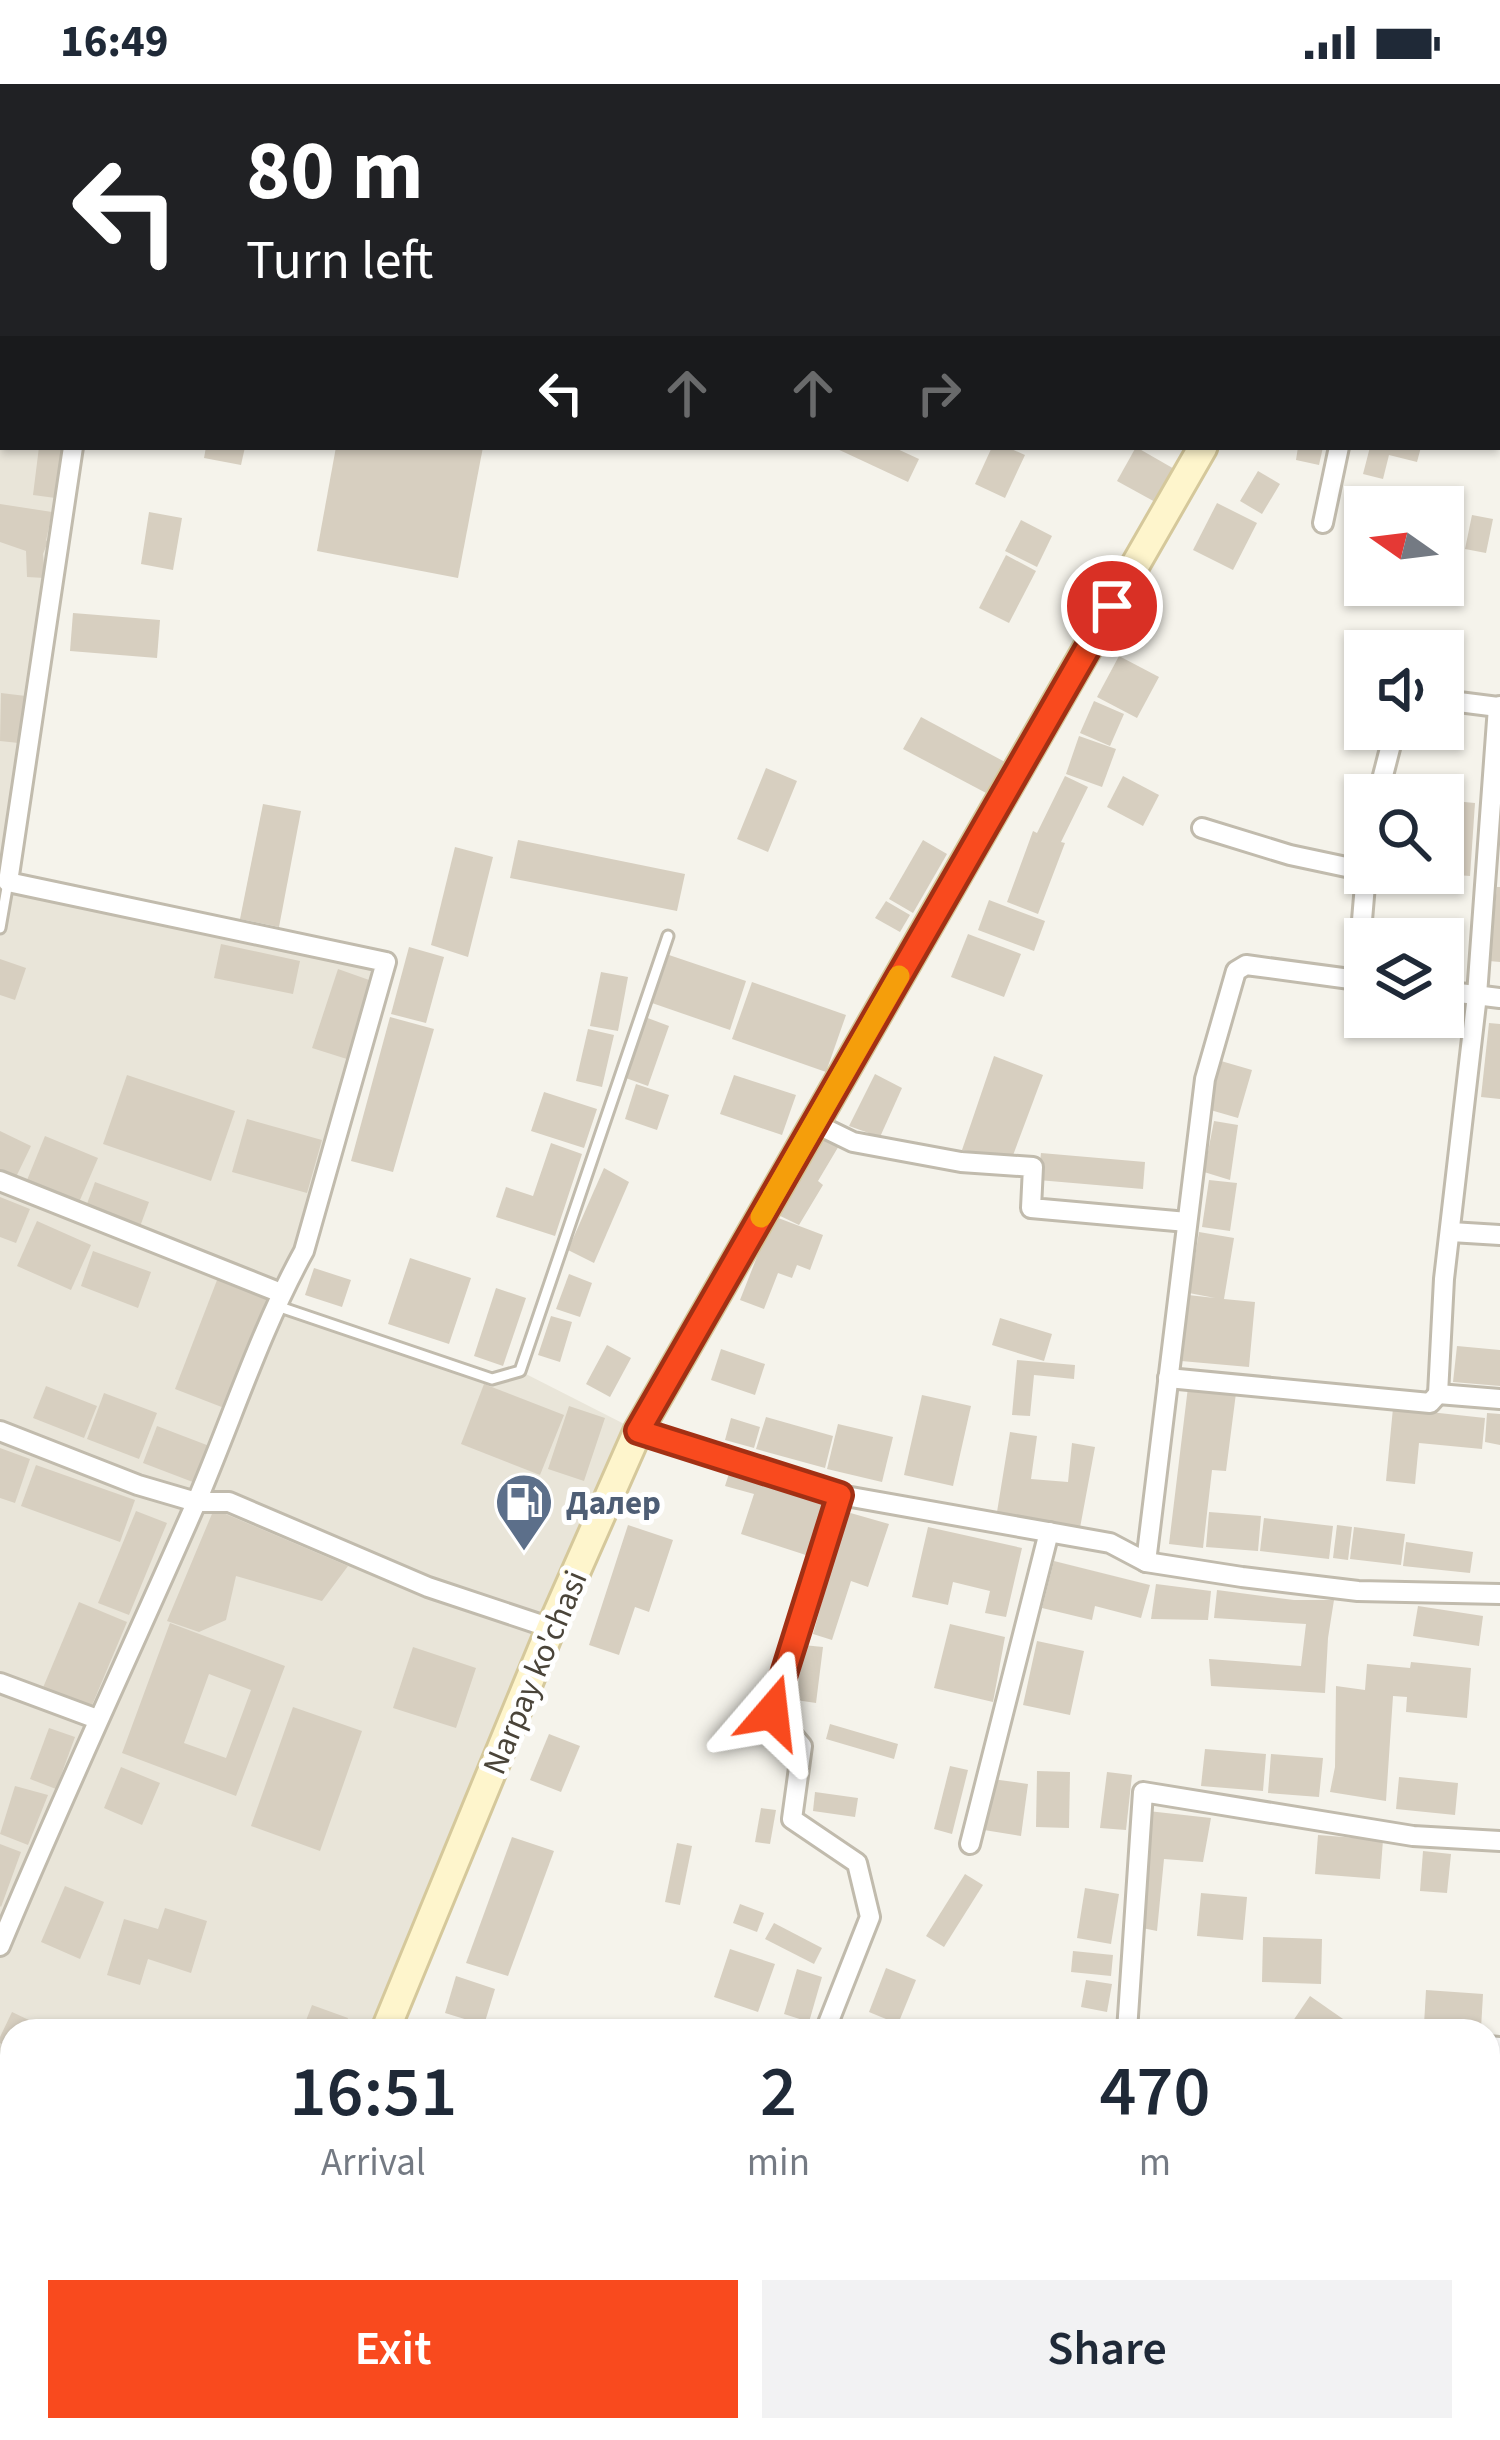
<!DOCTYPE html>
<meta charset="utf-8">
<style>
:root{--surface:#fff;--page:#f2f2f3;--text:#1f2937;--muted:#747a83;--accent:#f94a1e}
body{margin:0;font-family:"Source Sans 3",sans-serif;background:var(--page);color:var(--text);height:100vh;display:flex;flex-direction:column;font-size:45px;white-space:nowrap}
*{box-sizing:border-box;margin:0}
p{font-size:39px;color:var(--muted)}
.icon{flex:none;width:66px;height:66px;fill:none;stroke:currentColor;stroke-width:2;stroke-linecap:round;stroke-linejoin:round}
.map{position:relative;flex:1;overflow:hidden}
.details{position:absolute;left:0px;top:1935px;width:1500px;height:423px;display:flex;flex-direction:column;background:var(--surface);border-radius:36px 36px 0 0;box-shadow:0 3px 9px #0004}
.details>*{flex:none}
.banner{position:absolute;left:0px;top:0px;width:1500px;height:366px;box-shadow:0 3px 9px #0004;background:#202124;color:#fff;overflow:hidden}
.needle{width:78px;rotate:284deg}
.fabs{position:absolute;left:1344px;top:402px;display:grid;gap:24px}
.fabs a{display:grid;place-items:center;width:120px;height:120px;border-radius:0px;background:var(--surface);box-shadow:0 3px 9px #0004;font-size:60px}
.pin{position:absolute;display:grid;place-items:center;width:102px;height:102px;color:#fff;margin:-51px;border:6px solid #fff;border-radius:50%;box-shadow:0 3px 12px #0007}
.me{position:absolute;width:132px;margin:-66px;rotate:17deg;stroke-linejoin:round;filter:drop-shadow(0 0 9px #0008)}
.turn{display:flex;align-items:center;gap:42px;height:252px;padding:0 48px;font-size:54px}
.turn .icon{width:156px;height:156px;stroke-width:2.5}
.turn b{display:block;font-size:84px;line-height:102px}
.lanes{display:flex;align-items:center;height:114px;padding:0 48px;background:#0003;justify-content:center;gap:60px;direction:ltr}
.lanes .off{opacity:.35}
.eta{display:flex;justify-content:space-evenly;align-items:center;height:204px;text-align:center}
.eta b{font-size:72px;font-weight:600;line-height:84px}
.primary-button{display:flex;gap:24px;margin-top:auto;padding:24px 48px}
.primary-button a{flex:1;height:138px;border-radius:0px;background:var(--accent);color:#fff;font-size:48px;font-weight:600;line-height:138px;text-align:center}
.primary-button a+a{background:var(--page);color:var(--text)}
.status{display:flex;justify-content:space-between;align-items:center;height:84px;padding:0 60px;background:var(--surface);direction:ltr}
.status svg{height:33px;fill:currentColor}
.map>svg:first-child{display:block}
.residential{fill:#e9e5d9}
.building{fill:#d7cfc0;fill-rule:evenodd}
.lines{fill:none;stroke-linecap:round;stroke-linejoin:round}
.service-casing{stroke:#c1bbad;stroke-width:15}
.minor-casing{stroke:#c1bbad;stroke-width:24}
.secondary-casing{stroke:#d5c89b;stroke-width:33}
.service{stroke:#fff;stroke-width:9}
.minor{stroke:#fff;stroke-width:18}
.secondary{stroke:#fef5cc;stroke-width:27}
.route-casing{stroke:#a23014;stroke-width:30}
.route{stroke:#f94a1e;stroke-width:21}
.slow{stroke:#f59e0b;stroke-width:21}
.labels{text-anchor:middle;stroke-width:10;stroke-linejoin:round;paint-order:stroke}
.service-label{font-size:33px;font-weight:bold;fill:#4e5e75;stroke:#fff;text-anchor:start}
.street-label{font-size:33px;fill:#4a4439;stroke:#fff}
</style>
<div class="status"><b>16:49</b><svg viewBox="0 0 49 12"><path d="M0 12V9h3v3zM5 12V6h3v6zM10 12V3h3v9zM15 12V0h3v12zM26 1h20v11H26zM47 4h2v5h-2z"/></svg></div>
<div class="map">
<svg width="1500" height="2356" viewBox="0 0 1500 2356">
<rect width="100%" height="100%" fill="#f5f3eb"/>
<!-- residential -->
<polygon class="residential" points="0,223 3,223 3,363 73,363 8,798 386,878 278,1222 492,1295 520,1287 638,1347 386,1947 12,1947 12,2346 214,2346 209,2356 0,2356"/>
<!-- building -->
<g class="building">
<polygon points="39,363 70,363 63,415 33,411"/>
<polygon points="206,363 245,363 241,381 204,374"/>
<polygon points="336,363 483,363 458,494 317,467"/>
<polygon points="833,363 893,363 919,375 908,398"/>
<polygon points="992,363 1007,363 1025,371 1005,414 975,400"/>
<polygon points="1136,363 1176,386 1157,419 1117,397"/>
<polygon points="1298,363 1323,363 1319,381 1296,376"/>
<polygon points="1370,363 1421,363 1417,378 1389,371 1383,395 1363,390"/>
<polygon points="1258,387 1280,400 1262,430 1240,417"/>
<polygon points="1217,419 1257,439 1233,486 1193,466"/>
<polygon points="0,420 52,428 46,457 49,455 43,470 45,494 27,493 26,467 0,458"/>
<polygon points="149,428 182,434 173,486 141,480"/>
<polygon points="1472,431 1493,435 1486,469 1465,465"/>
<polygon points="1021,436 1052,452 1037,483 1005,467"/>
<polygon points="1006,471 1036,487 1009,539 979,524"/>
<polygon points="73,529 160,536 157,574 70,567"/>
<polygon points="1119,572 1159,593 1137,634 1097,613"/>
<polygon points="1,609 34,613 28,660 0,657"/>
<polygon points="1094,617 1124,630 1110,662 1080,649"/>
<polygon points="921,633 1005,678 988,710 903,665"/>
<polygon points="1079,652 1116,665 1102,703 1066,690"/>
<polygon points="766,684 797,697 768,768 737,755"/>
<polygon points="1065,692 1088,703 1061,758 1065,759 1038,830 1007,818 1033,747 1037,749"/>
<polygon points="1123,692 1159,711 1143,742 1107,723"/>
<polygon points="1443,716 1475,719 1470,792 1443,790"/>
<polygon points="263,720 301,727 279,843 240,835"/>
<polygon points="518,756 685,790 677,827 510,794"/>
<polygon points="923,756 947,770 913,829 889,815"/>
<polygon points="455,763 493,773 468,873 431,861"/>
<polygon points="1497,803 1500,803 1500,878 1489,877"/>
<polygon points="989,816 1045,837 1034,867 978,846"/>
<polygon points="886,817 910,831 900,848 875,834"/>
<polygon points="968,850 1021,870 1004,913 951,893"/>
<polygon points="221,860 300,877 293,910 214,894"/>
<polygon points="409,863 444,873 426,939 391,930"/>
<polygon points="669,871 746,897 730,946 652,919"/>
<polygon points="0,875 26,884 15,916 0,911"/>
<polygon points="338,885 372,897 355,949 358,950 350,976 312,964"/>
<polygon points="601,888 628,893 618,947 590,942"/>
<polygon points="752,898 846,931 826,988 732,955"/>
<polygon points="390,933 434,945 393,1088 351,1077"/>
<polygon points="645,933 669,942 648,1002 623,993"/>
<polygon points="1489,939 1500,940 1500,1015 1481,1013"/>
<polygon points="588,945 614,951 602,1003 576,997"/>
<polygon points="994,972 1043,991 1012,1074 962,1066"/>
<polygon points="1221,977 1252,986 1238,1034 1207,1025"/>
<polygon points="875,990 902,1004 880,1053 849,1042"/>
<polygon points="127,991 235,1027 211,1097 103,1060"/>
<polygon points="734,991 796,1011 782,1051 720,1030"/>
<polygon points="636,1000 669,1011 657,1046 625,1035"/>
<polygon points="544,1008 597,1025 584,1064 531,1047"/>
<polygon points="247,1035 322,1056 307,1109 232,1088"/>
<polygon points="1214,1037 1238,1041 1230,1096 1204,1088"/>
<polygon points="0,1047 31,1062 16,1093 0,1086"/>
<polygon points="822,1050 840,1060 818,1097 823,1101 799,1141 774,1129"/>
<polygon points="45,1052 98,1074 77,1123 25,1101"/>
<polygon points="551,1059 582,1070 555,1152 496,1133 506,1103 533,1112"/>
<polygon points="1041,1069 1145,1078 1143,1105 1038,1096"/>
<polygon points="604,1084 629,1098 594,1179 568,1166"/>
<polygon points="1209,1096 1237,1099 1230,1147 1202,1143"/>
<polygon points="95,1098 149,1118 138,1148 84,1128"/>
<polygon points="0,1113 30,1125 16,1159 0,1153"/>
<polygon points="773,1132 823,1151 810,1186 797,1181 792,1194 778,1189 764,1225 740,1216"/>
<polygon points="37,1137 91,1161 71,1206 17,1182"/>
<polygon points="1199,1148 1234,1154 1224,1215 1255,1218 1249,1283 1181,1277 1188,1211 1215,1214 1189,1209"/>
<polygon points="93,1167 151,1188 138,1224 81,1202"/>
<polygon points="410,1174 471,1194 449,1260 388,1240"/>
<polygon points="314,1184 351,1196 342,1223 305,1211"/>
<polygon points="569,1190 592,1199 580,1233 556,1225"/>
<polygon points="219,1191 277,1213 232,1327 175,1305"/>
<polygon points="496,1204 526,1214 503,1282 474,1272"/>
<polygon points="551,1232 572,1238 560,1278 538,1271"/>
<polygon points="1000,1234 1052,1250 1044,1277 992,1261"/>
<polygon points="607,1261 631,1274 610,1313 586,1300"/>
<polygon points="1457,1262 1500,1266 1500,1302 1453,1298"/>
<polygon points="721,1265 765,1280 755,1311 711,1296"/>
<polygon points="1017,1276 1075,1281 1074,1295 1034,1291 1030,1332 1012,1331"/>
<polygon points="484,1300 564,1331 540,1391 461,1360"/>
<polygon points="46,1302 97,1322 84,1354 33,1334"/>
<polygon points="1188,1303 1236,1309 1226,1387 1212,1386 1203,1464 1169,1460"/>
<polygon points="104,1309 157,1329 139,1375 87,1355"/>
<polygon points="922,1311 971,1322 953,1402 904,1391"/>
<polygon points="569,1322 605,1334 584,1397 548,1385"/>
<polygon points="1393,1324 1485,1334 1482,1365 1419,1359 1415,1400 1386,1397"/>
<polygon points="1487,1329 1500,1330 1500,1361 1485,1358"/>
<polygon points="766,1333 833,1352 825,1384 756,1365"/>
<polygon points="731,1334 760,1343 754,1364 725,1356"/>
<polygon points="838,1340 893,1353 882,1398 827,1385"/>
<polygon points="157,1342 212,1363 198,1400 143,1379"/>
<polygon points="1010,1348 1037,1352 1031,1395 1068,1398 1072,1359 1095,1363 1080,1444 997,1428"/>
<polygon points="0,1364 30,1375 15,1419 0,1414"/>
<polygon points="732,1380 834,1412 815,1474 741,1450 754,1410 725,1402"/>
<polygon points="36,1381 135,1416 120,1458 21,1422"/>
<polygon points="214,1425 348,1482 322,1517 236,1492 226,1536 199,1548 167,1537"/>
<polygon points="136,1427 167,1439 129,1531 98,1519"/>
<polygon points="847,1428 889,1440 868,1503 851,1497 832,1556 813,1550"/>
<polygon points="1209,1428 1261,1432 1258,1467 1206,1463"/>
<polygon points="1264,1434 1333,1442 1329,1475 1260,1467"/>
<polygon points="628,1441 673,1456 649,1528 635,1523 619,1571 589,1561"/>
<polygon points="1337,1441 1352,1443 1348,1476 1333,1474"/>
<polygon points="928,1443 1022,1464 1006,1533 985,1529 990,1507 953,1498 948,1521 912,1513"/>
<polygon points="1354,1443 1405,1450 1401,1481 1350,1475"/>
<polygon points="1406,1458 1473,1468 1470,1489 1403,1482"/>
<polygon points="1054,1477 1150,1501 1141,1534 1095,1522 1092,1536 1042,1524"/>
<polygon points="1156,1500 1211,1507 1208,1536 1151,1535"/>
<polygon points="1217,1506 1294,1516 1334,1516 1328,1554 1325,1609 1211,1602 1209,1575 1301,1582 1306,1540 1214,1534"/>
<polygon points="79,1518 127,1538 90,1626 42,1606"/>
<polygon points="1418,1522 1483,1532 1479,1562 1413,1552"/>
<path d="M170,1539L285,1582L236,1712L122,1669ZM209,1590L251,1606L226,1674L184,1659Z"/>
<polygon points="950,1540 1005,1553 993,1618 934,1604"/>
<polygon points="1037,1557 1084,1567 1070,1631 1023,1621"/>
<polygon points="803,1561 823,1563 816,1619 796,1616"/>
<polygon points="413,1563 476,1584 456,1644 393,1624"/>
<polygon points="1411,1578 1471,1584 1467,1634 1406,1628 1407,1613 1393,1612 1386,1717 1330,1708 1335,1683 1336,1602 1365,1606 1367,1580 1410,1584"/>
<polygon points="293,1623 362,1647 320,1767 251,1742"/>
<polygon points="830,1640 898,1660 894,1675 826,1655"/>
<polygon points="49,1644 75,1653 56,1705 30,1695"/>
<polygon points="549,1650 580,1662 561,1708 530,1696"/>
<polygon points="1205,1665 1266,1670 1263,1707 1201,1702"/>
<polygon points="1271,1670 1323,1674 1319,1713 1268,1709"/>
<polygon points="950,1682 968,1686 952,1750 934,1745"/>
<polygon points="121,1683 160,1699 142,1741 104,1724"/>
<polygon points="1037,1687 1070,1688 1069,1744 1036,1743"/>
<polygon points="1107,1688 1132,1691 1126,1746 1100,1744"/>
<polygon points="1399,1693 1458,1699 1455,1731 1396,1725"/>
<polygon points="992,1695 1028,1700 1021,1752 984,1746"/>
<polygon points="15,1702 48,1711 28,1761 0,1750"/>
<polygon points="815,1708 858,1714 855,1733 813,1727"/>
<polygon points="761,1724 776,1726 770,1760 755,1758"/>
<polygon points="1148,1727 1211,1734 1203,1778 1164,1775 1157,1847 1137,1843"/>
<polygon points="1318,1751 1383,1756 1380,1795 1315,1790"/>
<polygon points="512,1753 554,1767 508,1892 466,1879"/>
<polygon points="677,1759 692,1762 680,1821 665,1818"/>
<polygon points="0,1760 21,1768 1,1823 0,1822"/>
<polygon points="1423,1767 1451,1770 1447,1809 1420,1807"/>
<polygon points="965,1790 983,1801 944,1863 926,1852"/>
<polygon points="65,1802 104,1818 80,1875 41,1858"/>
<polygon points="1085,1804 1119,1810 1111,1860 1077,1854"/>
<polygon points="1201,1809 1247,1813 1243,1856 1197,1852"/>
<polygon points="740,1820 764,1829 757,1848 733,1839"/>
<polygon points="165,1824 207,1837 191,1889 148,1875 140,1901 107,1891 124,1835 158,1845"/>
<polygon points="774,1839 822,1864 814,1880 765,1855"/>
<polygon points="1263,1853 1322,1855 1321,1900 1262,1898"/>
<polygon points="730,1865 775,1880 758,1928 714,1913"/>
<polygon points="1073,1867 1113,1871 1111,1892 1071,1888"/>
<polygon points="886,1884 916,1896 898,1940 869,1928"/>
<polygon points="797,1885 822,1893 809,1938 784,1930"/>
<polygon points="456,1892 495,1905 484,1941 445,1929"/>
<polygon points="1086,1896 1112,1900 1107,1928 1081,1923"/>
<polygon points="1426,1906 1483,1910 1481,1945 1424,1941"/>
<polygon points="1310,1912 1343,1935 1335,1947 1286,1947"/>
<polygon points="312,1921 348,1934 344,1947 302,1947"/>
<polygon points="12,1928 31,1937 26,1947 12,1947 12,1964 0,1959 0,1953"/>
<polygon points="1497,1989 1500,1989 1500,2060 1491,2060"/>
<polygon points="771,2346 825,2346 848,2356 766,2356"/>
<polygon points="988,2346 1059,2346 1055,2356 985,2356"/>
<rect x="1419" y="2346" width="51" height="10"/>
</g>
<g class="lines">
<!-- service casing -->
<g class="service-casing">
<g id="service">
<polyline points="962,1 962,0"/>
<polyline points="651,3 652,0"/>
<polyline points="699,3 700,0"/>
<polyline points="0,844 8,798"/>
<polyline points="277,1222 492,1295 520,1287 668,852"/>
</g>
</g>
<!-- minor casing -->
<g class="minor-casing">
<g id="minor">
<polyline points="234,3 235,0"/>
<polyline points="0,223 3,223"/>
<polyline points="1497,239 1500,240"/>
<polyline points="1323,439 1339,363"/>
<polyline points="1443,616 1498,623"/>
<polyline points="1500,622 1498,623 1477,911 1444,1195 1438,1310 1500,1315"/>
<polyline points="1378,711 1395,645"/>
<polyline points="1202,744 1290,771 1365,787"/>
<polyline points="1357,895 1366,789"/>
<polyline points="1443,907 1500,914"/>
<polyline points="814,1039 853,1058 961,1078 1033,1083 1031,1124 1187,1138"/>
<polyline points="0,1097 281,1209"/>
<polyline points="1451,1148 1500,1151"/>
<polyline points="1168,1294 1430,1319 1438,1310"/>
<polyline points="0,1347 138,1401 196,1418 229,1418 428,1503 551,1544"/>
<polyline points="638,1347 840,1411 1110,1459 1146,1478 1242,1493 1358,1507 1500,1510"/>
<polyline points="1146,1478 1205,995 1236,887 1246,881 1365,897"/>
<polyline points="0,1599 97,1635"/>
<polyline points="970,1760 1049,1448"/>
<path d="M0,1862C62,1713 131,1567 196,1419C232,1335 260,1247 304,1167L386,878L8,798L73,363"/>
<polyline points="825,1947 870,1833 857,1779 792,1735 802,1662 773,1628 840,1411"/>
<polyline points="1127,1947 1143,1708 1413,1752 1500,1757"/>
<polyline points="1488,1962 1500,1963"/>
<polyline points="872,2346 894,2356"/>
<polyline points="646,2356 650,2346"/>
<polyline points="1072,2356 1076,2346"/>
<polyline points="1401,2356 1401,2346"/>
</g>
</g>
<!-- secondary casing -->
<g class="secondary-casing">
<g id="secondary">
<polyline points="1334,3 1335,0"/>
<polyline points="385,1947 551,1544 638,1347 1203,363"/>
<polyline points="209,2356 214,2346"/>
</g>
</g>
<!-- service -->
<use href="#service" class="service"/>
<!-- minor -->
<use href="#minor" class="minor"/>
<!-- secondary -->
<use href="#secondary" class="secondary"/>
</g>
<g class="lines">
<!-- route casing -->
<g class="route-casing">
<polyline id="route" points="772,1628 840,1411 638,1347 1112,522"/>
</g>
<!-- route -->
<use href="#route" class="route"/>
<!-- slow -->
<polyline class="slow" points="761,1133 899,892"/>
</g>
<!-- icons -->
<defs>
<g id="fuel-pin" transform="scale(3)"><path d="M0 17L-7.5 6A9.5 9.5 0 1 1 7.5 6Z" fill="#5c6f8a" stroke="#fff"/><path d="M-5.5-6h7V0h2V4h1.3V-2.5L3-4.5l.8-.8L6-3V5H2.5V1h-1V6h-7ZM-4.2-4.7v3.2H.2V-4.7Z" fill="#fff"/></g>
</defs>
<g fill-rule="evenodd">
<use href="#fuel-pin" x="524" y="1418"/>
</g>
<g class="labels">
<!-- service labels -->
<g class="service-label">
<text x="566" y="1430">Далер</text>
</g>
<!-- street labels -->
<g class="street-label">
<text transform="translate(534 1588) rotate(-67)" y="12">Narpay ko'chasi</text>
</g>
</g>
</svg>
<div class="fabs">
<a><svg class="needle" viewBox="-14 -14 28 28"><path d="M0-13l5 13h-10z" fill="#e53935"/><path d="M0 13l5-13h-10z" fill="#747a83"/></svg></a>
<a><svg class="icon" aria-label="sound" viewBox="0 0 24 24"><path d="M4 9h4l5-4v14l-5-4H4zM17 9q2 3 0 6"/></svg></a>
<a><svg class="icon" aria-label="search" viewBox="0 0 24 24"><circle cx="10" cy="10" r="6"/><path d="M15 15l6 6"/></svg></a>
<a><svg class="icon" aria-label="layers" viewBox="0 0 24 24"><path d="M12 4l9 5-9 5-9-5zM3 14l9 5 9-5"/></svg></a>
</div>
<div class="pin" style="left:1112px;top:522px;background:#d93025"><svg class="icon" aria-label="arrive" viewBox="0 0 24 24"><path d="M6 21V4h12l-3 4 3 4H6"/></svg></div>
<svg class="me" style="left:772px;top:1628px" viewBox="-20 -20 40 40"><path d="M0-17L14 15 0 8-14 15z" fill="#f94a1e" stroke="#fff" stroke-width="4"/></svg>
<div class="banner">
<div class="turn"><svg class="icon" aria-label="left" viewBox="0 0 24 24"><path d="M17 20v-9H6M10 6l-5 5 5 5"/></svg><div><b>80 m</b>Turn left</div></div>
<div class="lanes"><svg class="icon" aria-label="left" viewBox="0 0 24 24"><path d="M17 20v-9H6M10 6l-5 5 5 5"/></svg><svg class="icon off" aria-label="ahead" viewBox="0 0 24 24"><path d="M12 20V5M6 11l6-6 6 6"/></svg><svg class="icon off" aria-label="ahead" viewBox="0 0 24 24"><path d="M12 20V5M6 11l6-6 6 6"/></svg><svg class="icon off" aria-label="right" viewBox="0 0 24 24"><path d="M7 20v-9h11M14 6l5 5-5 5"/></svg></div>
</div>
<section class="details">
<div class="eta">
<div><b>16:51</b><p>Arrival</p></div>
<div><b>2</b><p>min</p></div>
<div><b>470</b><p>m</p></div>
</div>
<div class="primary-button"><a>Exit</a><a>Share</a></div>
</section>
</div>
